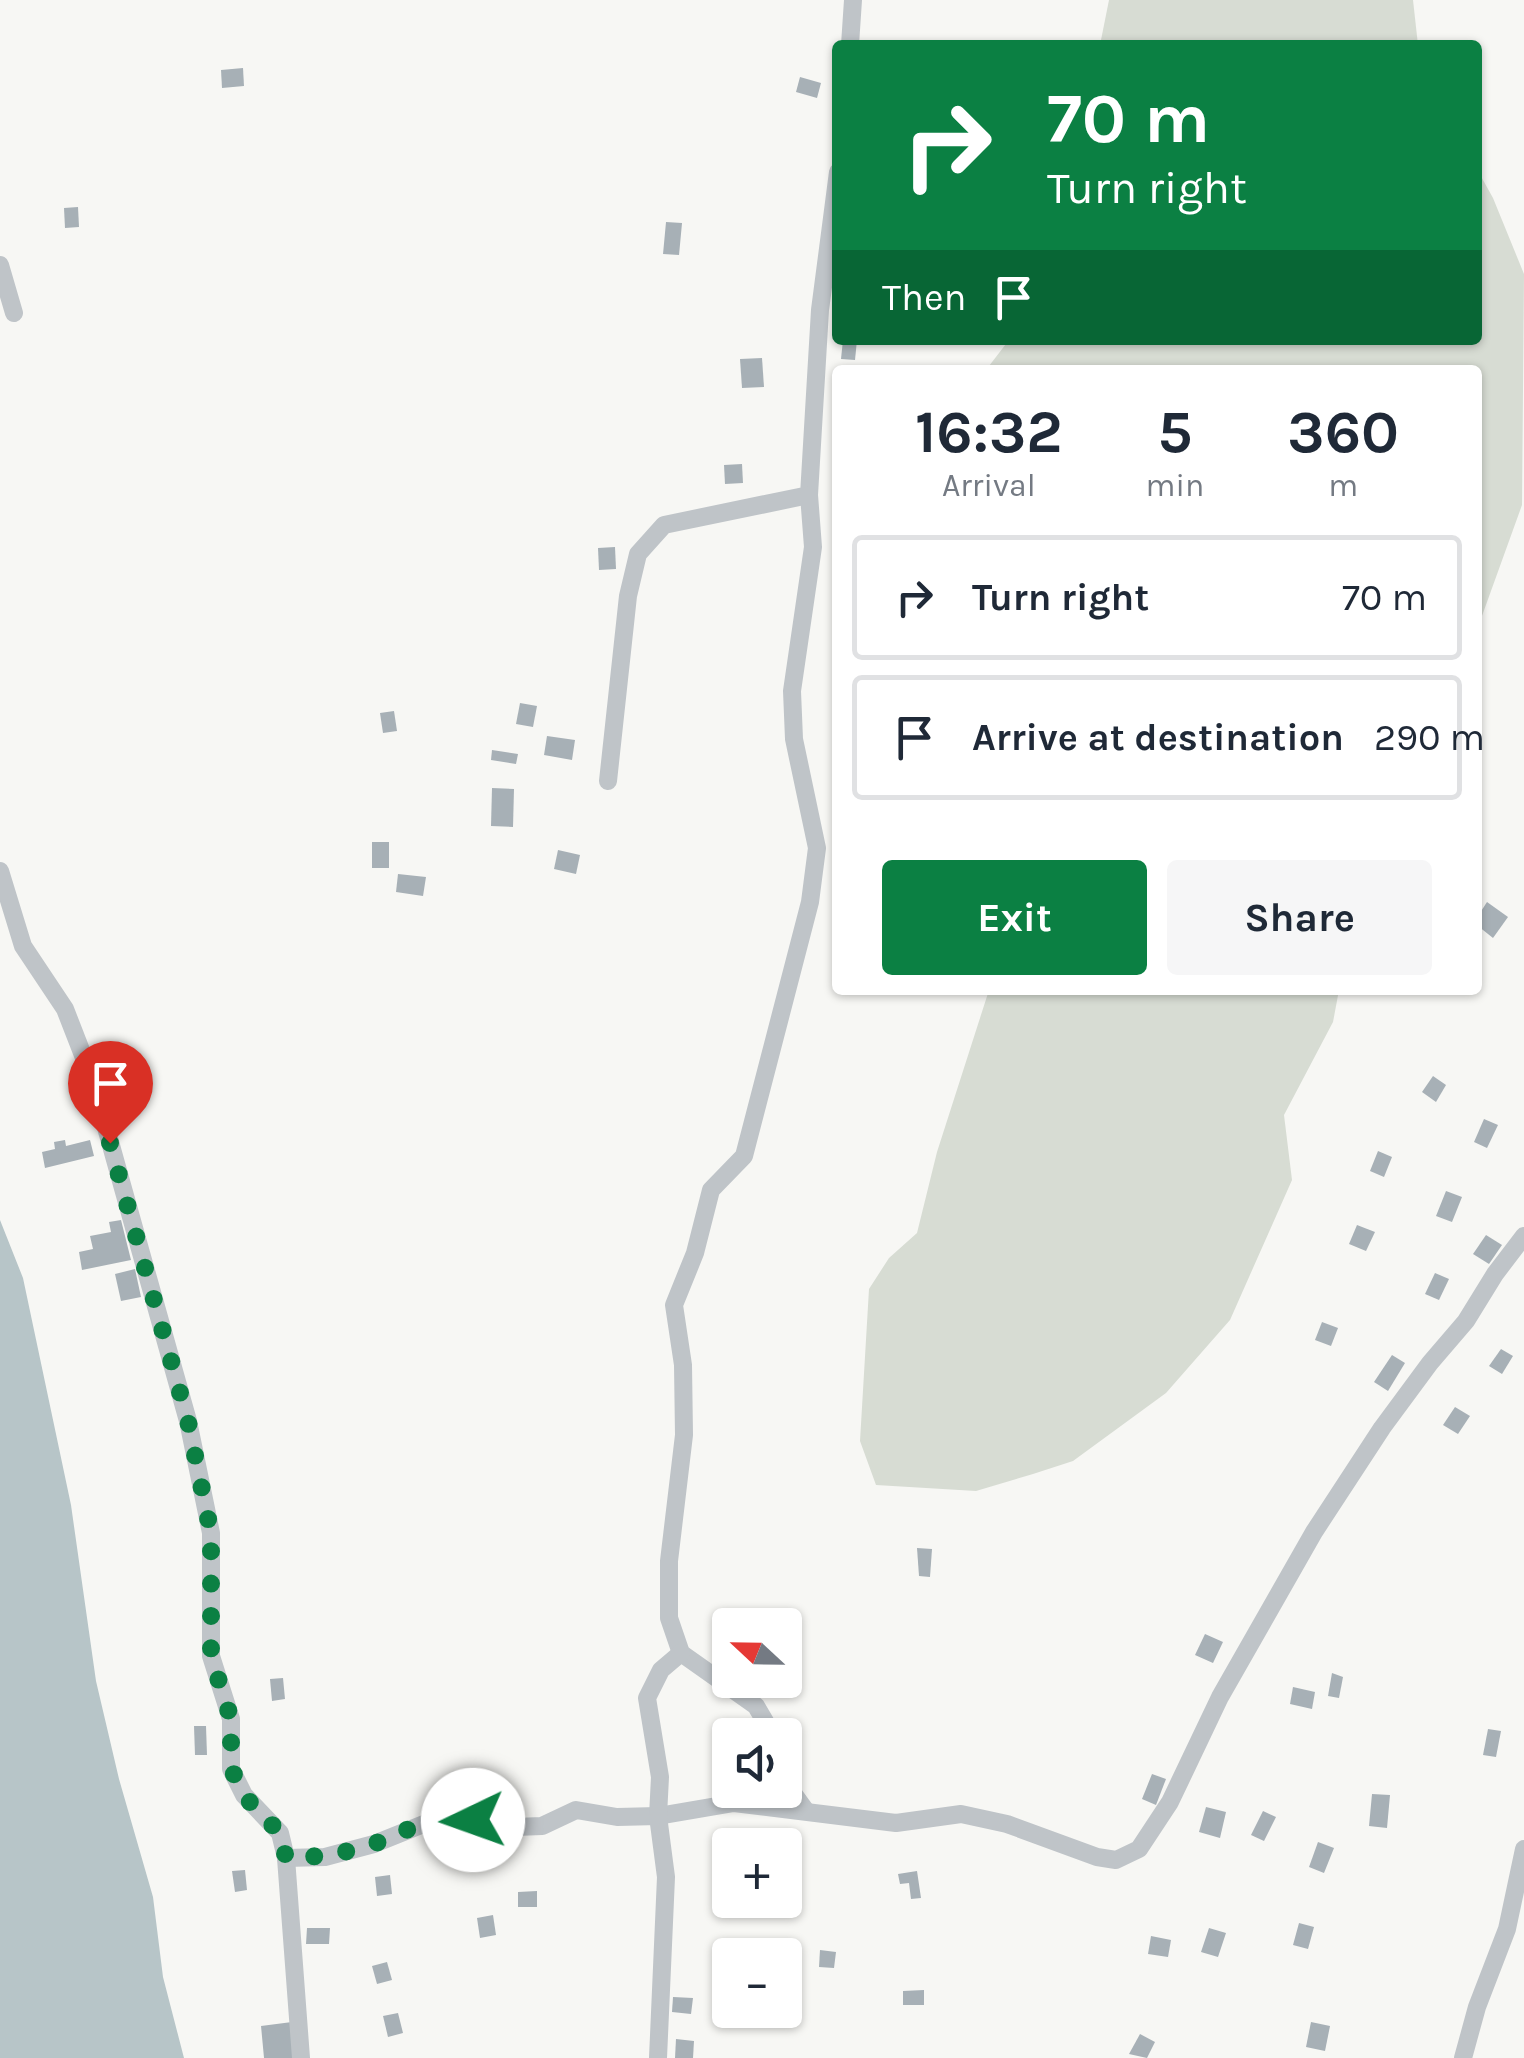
<!DOCTYPE html>
<meta charset="utf-8">
<style>
:root{--surface:#fff;--page:#f6f6f7;--text:#1f2937;--muted:#747a83;--line:#e0e1e3;--accent:#0b8043}
body{margin:0;font-family:Karla,sans-serif;background:var(--page);color:var(--text);height:100vh;display:flex;flex-direction:column;font-size:38px;white-space:nowrap}
*{box-sizing:border-box;margin:0}
p{font-size:32px;color:var(--muted)}
.icon{flex:none;width:55px;height:55px;fill:none;stroke:currentColor;stroke-width:2;stroke-linecap:round;stroke-linejoin:round}
.map{position:relative;flex:1;overflow:hidden}
.side{position:absolute;left:832px;top:365px;width:650px;height:630px;display:flex;flex-direction:column;background:var(--surface);border-radius:10px;box-shadow:0 2px 8px #0004}
.side>*{flex:none}
.hud{position:absolute;left:832px;top:40px;width:650px;height:305px;border-radius:10px;box-shadow:0 2px 8px #0004;background:#0b8043;color:#fff;overflow:hidden}
.needle{width:65px;rotate:292deg}
.controls{position:absolute;left:712px;top:1608px;display:grid;gap:20px}
.controls a{display:grid;place-items:center;width:90px;height:90px;border-radius:10px;background:var(--surface);box-shadow:0 2px 8px #0004;font-size:50px}
.pin{position:absolute;display:grid;place-items:center;width:85px;height:85px;color:#fff;margin:-102px -42px;border-radius:50% 50% 50% 0;rotate:-45deg;box-shadow:0 0 10px #0007}
.pin .icon{rotate:45deg}
.me{position:absolute;width:110px;margin:-55px;rotate:267deg;stroke-linejoin:round;filter:drop-shadow(0 0 8px #0008)}
.turn{display:flex;align-items:center;gap:35px;height:210px;padding:0 50px;font-size:45px}
.turn .icon{width:130px;height:130px;stroke-width:2.5}
.turn b{display:block;font-size:70px;line-height:85px}
.then{display:flex;align-items:center;height:95px;padding:0 50px;background:#0003;gap:20px;font-size:38px}
.eta{display:flex;justify-content:space-evenly;align-items:center;height:170px;text-align:center}
.eta b{font-size:60px;font-weight:700;line-height:70px}
.cta{display:flex;gap:20px;margin-top:auto;padding:20px 50px}
.cta a{flex:1;height:115px;border-radius:10px;background:var(--accent);color:#fff;font-size:40px;font-weight:700;line-height:115px;text-align:center}
.cta a+a{background:var(--page);color:var(--text)}
ul{padding:0;list-style:none}
li{display:flex;align-items:center;gap:30px;height:125px;margin:0 20px 15px;padding:0 30px;border:5px solid var(--line);border-radius:10px}
li div{flex:1}
li b{display:block;font-size:38px}
li em{font-style:normal}
.map>svg:first-child{display:block}
.green{fill:#d7dcd3}
.water{fill:#b7c5c8}
.building{fill:#a7b0b6}
.lines{fill:none;stroke-linecap:round;stroke-linejoin:round}
.street{stroke:#bfc4c8;stroke-width:18}
.route{stroke:#0b8043;stroke-width:18;stroke-dasharray:0 32.4}
</style>
<div class="map">
<svg width="1524" height="2058" viewBox="0 0 1524 2058">
<rect width="100%" height="100%" fill="#f7f7f4"/>
<!-- green -->
<g class="green">
<polygon points="1109,0 1413,0 1418,45 1100,45"/>
<polygon points="1478,171 1493,198 1524,274 1522,505 1478,627 1478,370 991,370 989,366 1009,340 1478,340"/>
<polygon points="989,990 1339,990 1333,1022 1284,1115 1292,1180 1230,1320 1166,1393 1073,1461 1033,1474 976,1491 876,1485 860,1441 869,1289 889,1258 917,1233 937,1152"/>
</g>
<!-- water -->
<polygon class="water" points="0,1220 23,1278 71,1505 96,1681 119,1779 153,1897 163,1977 184,2058 0,2058"/>
<!-- building -->
<g class="building">
<polygon points="243,68 244,86 222,88 221,70"/>
<polygon points="800,77 821,83 817,98 796,92"/>
<polygon points="78,207 79,227 65,228 64,208"/>
<polygon points="666,222 682,223 679,255 663,254"/>
<polygon points="843,340 857,340 855,360 841,359"/>
<polygon points="762,358 764,387 742,388 740,359"/>
<polygon points="742,464 743,483 725,484 724,465"/>
<polygon points="615,547 616,569 599,570 598,548"/>
<polygon points="520,703 537,706 533,727 516,724"/>
<polygon points="394,711 397,731 383,733 380,713"/>
<polygon points="547,736 575,740 572,760 544,755"/>
<polygon points="492,750 518,754 516,764 491,760"/>
<polygon points="492,788 514,789 513,827 491,826"/>
<rect x="372" y="842" width="17" height="26"/>
<polygon points="558,850 580,855 576,874 554,869"/>
<polygon points="398,874 426,877 423,896 396,892"/>
<polygon points="1487,902 1508,917 1493,938 1478,926 1478,916"/>
<polygon points="1433,1076 1446,1085 1436,1102 1422,1092"/>
<polygon points="1484,1119 1498,1125 1487,1148 1474,1142"/>
<polygon points="65,1140 66,1146 90,1140 94,1156 45,1168 42,1152 55,1149 54,1142"/>
<polygon points="1378,1151 1392,1157 1384,1177 1370,1171"/>
<polygon points="1446,1191 1462,1197 1452,1222 1436,1216"/>
<polygon points="121,1220 131,1260 82,1270 79,1252 93,1249 90,1236 111,1232 109,1222"/>
<polygon points="1357,1225 1375,1232 1366,1251 1349,1244"/>
<polygon points="1486,1235 1502,1245 1489,1264 1473,1254"/>
<polygon points="135,1269 141,1297 121,1301 115,1274"/>
<polygon points="1435,1273 1449,1279 1439,1300 1425,1294"/>
<polygon points="1322,1322 1338,1328 1331,1346 1315,1340"/>
<polygon points="1501,1349 1513,1356 1502,1374 1489,1366"/>
<polygon points="1392,1355 1405,1363 1388,1391 1374,1382"/>
<polygon points="1455,1407 1470,1416 1458,1434 1443,1425"/>
<polygon points="917,1548 932,1549 930,1577 919,1576"/>
<polygon points="1205,1634 1223,1642 1213,1663 1195,1655"/>
<polygon points="1332,1673 1343,1677 1339,1698 1328,1696"/>
<polygon points="283,1678 285,1699 272,1701 270,1679"/>
<polygon points="1293,1687 1315,1692 1312,1709 1290,1704"/>
<polygon points="194,1726 206,1726 207,1755 195,1755"/>
<polygon points="1488,1729 1501,1731 1496,1757 1483,1755"/>
<polygon points="1152,1774 1166,1779 1156,1805 1142,1799"/>
<polygon points="494,1792 495,1807 470,1810 468,1795"/>
<polygon points="1372,1794 1390,1795 1387,1828 1369,1826"/>
<polygon points="1206,1807 1226,1812 1220,1838 1199,1832"/>
<polygon points="1263,1811 1276,1817 1264,1841 1251,1835"/>
<polygon points="1318,1842 1334,1848 1324,1873 1309,1867"/>
<polygon points="245,1870 247,1890 235,1892 232,1871"/>
<polygon points="917,1871 921,1898 911,1899 909,1883 900,1884 898,1874"/>
<polygon points="390,1875 392,1894 377,1896 375,1877"/>
<polygon points="537,1891 537,1907 518,1907 518,1892"/>
<polygon points="493,1915 496,1935 480,1938 477,1918"/>
<polygon points="1299,1923 1314,1927 1308,1949 1293,1945"/>
<polygon points="307,1928 330,1928 329,1944 306,1944"/>
<polygon points="1209,1928 1226,1933 1218,1957 1201,1952"/>
<polygon points="1151,1936 1171,1940 1168,1957 1148,1954"/>
<polygon points="820,1950 836,1952 834,1968 819,1967"/>
<polygon points="387,1962 392,1980 377,1984 372,1966"/>
<polygon points="924,1990 924,2005 903,2005 903,1991"/>
<polygon points="673,1997 693,1998 691,2014 672,2012"/>
<polygon points="398,2013 403,2033 388,2037 383,2016"/>
<polygon points="292,2022 295,2058 264,2058 261,2026"/>
<polygon points="1311,2022 1330,2026 1325,2051 1306,2047"/>
<polygon points="1140,2034 1155,2042 1147,2058 1129,2054"/>
<polygon points="676,2039 694,2041 693,2058 675,2058"/>
</g>
<g class="lines">
<!-- street -->
<g class="street">
<polyline points="850,45 853,0"/>
<polyline points="0,265 14,313"/>
<polyline points="608,781 628,596 638,554 664,525 809,495 820,310 838,172"/>
<polyline points="0,871 23,946 65,1009 93,1081 188,1421 211,1533 211,1656 231,1719 231,1769 244,1795 280,1833 286,1858 301,2058"/>
<polyline points="773,1735 756,1706 681,1653 669,1618 669,1561 684,1435 683,1365 674,1305 695,1253 711,1190 744,1156 810,902 817,848 794,739 792,691 813,547 809,495"/>
<polyline points="785,1782 806,1811"/>
<polyline points="286,1858 325,1857 374,1844 446,1815 515,1827 542,1826 576,1810 617,1817 658,1816 734,1803 896,1823 961,1814 1007,1824 1097,1857 1116,1860 1139,1849 1170,1802 1220,1697 1314,1532 1382,1428 1430,1363 1466,1321 1495,1274 1524,1236"/>
<polyline points="658,2058 666,1877 658,1816 660,1777 647,1698 661,1670 681,1653"/>
<polyline points="1463,2058 1477,2007 1507,1929 1524,1849"/>
</g>
</g>
<g class="lines">
<!-- route -->
<path class="route" d="M110,1143L188,1421L211,1533V1656L231,1719V1768L244,1796L280,1833L286,1858C317,1857 344,1854 373,1844C413,1830 429,1812 473,1820"/>
</g>
</svg>
<div class="controls">
<a><svg class="needle" viewBox="-14 -14 28 28"><path d="M0-13l5 13h-10z" fill="#e53935"/><path d="M0 13l5-13h-10z" fill="#747a83"/></svg></a>
<a><svg class="icon" aria-label="sound" viewBox="0 0 24 24"><path d="M4 9h4l5-4v14l-5-4H4zM17 9q2 3 0 6"/></svg></a>
<a>+</a>
<a>−</a>
</div>
<div class="pin" style="left:110px;top:1143px;background:#d93025"><svg class="icon" aria-label="arrive" viewBox="0 0 24 24"><path d="M6 21V4h12l-3 4 3 4H6"/></svg></div>
<svg class="me" style="left:473px;top:1820px" viewBox="-20 -20 40 40"><circle r="19" fill="#fff"/><path d="M0-13L10 11 0 6-10 11z" fill="#0b8043"/></svg>
<div class="hud">
<div class="turn"><svg class="icon" aria-label="right" viewBox="0 0 24 24"><path d="M7 20v-9h11M14 6l5 5-5 5"/></svg><div><b>70 m</b>Turn right</div></div>
<div class="then">Then<svg class="icon" aria-label="arrive" viewBox="0 0 24 24"><path d="M6 21V4h12l-3 4 3 4H6"/></svg></div>
</div>
<section class="side">
<div class="eta">
<div><b>16:32</b><p>Arrival</p></div>
<div><b>5</b><p>min</p></div>
<div><b>360</b><p>m</p></div>
</div>
<ul>
<li><svg class="icon" aria-label="right" viewBox="0 0 24 24"><path d="M7 20v-9h11M14 6l5 5-5 5"/></svg><div><b>Turn right</b></div><em>70 m</em></li>
<li><svg class="icon" aria-label="arrive" viewBox="0 0 24 24"><path d="M6 21V4h12l-3 4 3 4H6"/></svg><div><b>Arrive at destination</b></div><em>290 m</em></li>
</ul>
<div class="cta"><a>Exit</a><a>Share</a></div>
</section>
</div>
